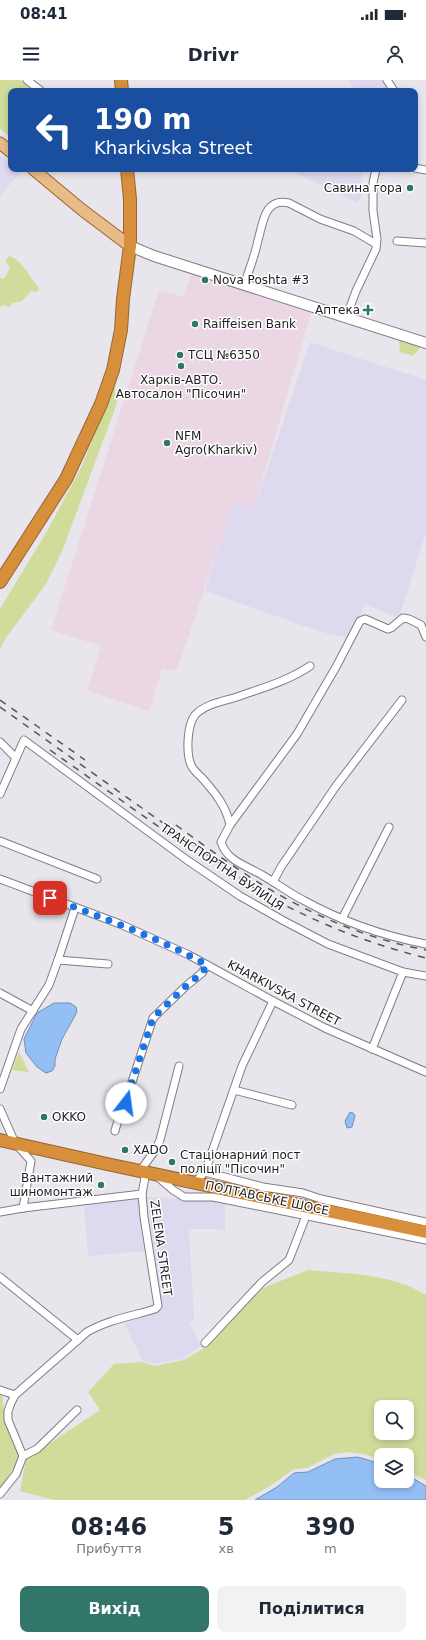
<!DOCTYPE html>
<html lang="uk">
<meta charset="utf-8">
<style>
:root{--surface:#fff;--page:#f2f2f3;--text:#1f2937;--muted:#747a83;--accent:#317669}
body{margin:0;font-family:"DejaVu Sans",sans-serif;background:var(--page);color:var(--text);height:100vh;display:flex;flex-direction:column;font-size:15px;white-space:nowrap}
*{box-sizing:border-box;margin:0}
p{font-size:13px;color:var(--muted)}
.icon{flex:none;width:22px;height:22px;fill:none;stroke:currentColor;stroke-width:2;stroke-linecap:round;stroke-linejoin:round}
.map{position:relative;height:1420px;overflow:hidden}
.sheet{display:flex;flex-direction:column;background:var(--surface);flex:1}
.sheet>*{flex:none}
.guide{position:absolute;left:8px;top:8px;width:410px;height:84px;border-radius:8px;box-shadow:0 2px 6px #0003;background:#1a4fa0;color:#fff;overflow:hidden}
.buttons{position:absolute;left:374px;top:1320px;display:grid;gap:8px}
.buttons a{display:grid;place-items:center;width:40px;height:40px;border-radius:8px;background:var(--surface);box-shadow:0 2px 6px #0003;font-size:20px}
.pin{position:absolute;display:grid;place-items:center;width:34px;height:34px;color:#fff;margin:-17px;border-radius:8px;box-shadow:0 2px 6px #0006}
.me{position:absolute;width:44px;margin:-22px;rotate:15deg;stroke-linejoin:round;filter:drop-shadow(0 0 3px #0008)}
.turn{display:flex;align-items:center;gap:14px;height:84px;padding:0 20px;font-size:18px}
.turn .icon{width:52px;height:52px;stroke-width:2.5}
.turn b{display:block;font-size:28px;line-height:34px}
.eta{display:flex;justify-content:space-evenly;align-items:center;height:68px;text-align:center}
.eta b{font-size:24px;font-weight:700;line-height:28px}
.primary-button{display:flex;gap:8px;margin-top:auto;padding:8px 20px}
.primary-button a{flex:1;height:46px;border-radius:8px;background:var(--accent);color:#fff;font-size:16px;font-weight:700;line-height:46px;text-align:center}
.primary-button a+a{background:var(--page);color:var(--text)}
.status{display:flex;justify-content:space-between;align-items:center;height:28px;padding:0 20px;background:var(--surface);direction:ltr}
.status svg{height:11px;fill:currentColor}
header{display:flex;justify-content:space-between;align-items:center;height:52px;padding:0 20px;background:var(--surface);font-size:18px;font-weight:700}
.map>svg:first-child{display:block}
.commercial{fill:#ebd6e4}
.industrial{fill:#dfd9ef}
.green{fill:#cfdc9a;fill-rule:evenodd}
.water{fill:#93bff5;stroke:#708fb5}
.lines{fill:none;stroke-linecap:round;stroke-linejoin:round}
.street-casing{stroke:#807d83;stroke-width:9}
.secondary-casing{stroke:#807d83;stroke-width:12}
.primary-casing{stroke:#976732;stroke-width:13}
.highway-casing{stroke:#976732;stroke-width:14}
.street{stroke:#fff;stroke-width:7}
.secondary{stroke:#fff;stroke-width:10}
.primary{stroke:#e7bc89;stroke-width:11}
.highway{stroke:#d78f3b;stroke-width:12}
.rail{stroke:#575559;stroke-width:1.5;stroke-dasharray:7 7;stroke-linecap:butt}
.route{stroke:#1a73e8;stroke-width:7;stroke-dasharray:0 12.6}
.poi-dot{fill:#317669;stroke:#fff;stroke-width:1.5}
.labels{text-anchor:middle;stroke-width:3;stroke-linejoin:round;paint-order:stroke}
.poi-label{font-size:12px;fill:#1f1e20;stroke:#fff;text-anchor:start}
.street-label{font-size:12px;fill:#1f1e20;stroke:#fff}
</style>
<div class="status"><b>08:41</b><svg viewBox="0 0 49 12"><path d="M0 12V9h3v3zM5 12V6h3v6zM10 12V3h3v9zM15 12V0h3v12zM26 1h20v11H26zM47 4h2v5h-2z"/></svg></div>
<header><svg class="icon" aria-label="menu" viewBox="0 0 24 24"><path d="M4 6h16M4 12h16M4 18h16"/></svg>Drivr<svg class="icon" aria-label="person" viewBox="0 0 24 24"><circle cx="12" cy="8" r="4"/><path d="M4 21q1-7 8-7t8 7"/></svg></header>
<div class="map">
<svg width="426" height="1420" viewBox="0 0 426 1420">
<rect width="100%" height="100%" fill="#e9e5ed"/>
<!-- commercial -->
<polygon class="commercial" points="191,194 311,233 254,428 234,422 177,590 162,589 149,631 87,611 101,566 51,550 159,210 183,217"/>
<!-- industrial -->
<g class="industrial">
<polygon points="348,0 382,0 389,11 356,11"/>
<polygon points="0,75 11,84 11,89 17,89 20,92 0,117"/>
<polygon points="291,89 359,89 364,91 361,97 363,98 359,107 365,110 358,123 290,90"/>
<polygon points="310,262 426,300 426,452 399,538 365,524 350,558 332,555 304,546 205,511 234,422 254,428"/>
<polygon points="147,1117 225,1121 225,1151 220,1149 189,1149 194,1239 189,1242 201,1265 183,1279 154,1284 143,1281 124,1243 162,1230"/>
<polygon points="140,1118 146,1171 88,1176 84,1126"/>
</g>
<!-- green -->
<g class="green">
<polygon points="0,0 20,0 33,11 11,11 11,58 0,49"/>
<path d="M9,176C21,179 30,197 38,207L39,210L36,212L31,211L22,221L12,223L10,227L3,225L0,227V198L3,199L6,196L10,187L5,181Z"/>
<polygon points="399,260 420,267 420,268 413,276 400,272"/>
<polygon points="114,303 117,323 63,469 46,504 5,559 0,569 0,529 46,453 83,384"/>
<polygon points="19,972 29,992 12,990"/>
<path d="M308,1190C348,1194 391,1193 426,1215V1400L407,1391V1375H381V1379L363,1374L348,1372L334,1374L307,1388L294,1389L270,1406L245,1420H54L20,1411L26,1379L100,1330L88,1312L114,1284L142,1282L155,1286L184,1280L203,1269L263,1208ZM381,1327H407V1353H381Z"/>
<polygon points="0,1313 2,1314 5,1338 20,1376 0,1410"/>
</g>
<!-- water -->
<g class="water">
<polygon points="54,923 70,923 76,927 77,932 62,959 55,979 55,986 52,991 46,993 37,987 26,973 24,959 37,933"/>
<polygon points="350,1032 353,1033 355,1036 352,1047 347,1048 345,1041"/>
<polygon points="358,1377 381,1384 381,1401 407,1401 407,1395 426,1406 426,1420 255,1420 277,1407 294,1393 308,1392 335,1379"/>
</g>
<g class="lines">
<!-- street casing -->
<g class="street-casing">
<g id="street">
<polyline points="27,0 41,11"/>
<polyline points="387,0 394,11"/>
<polyline points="415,88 426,90"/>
<polyline points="397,161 426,163"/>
<path d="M244,205C249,190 255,176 258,160C263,144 264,117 289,123L320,139L354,151L376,164"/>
<polyline points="346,238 356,211 376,169 377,159 373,131 373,103 376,89"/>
<path d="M310,586C288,601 262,608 237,617C224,621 205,624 195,635C187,645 186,673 191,685C193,690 199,695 203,699C216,714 226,726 230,745L221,762C227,781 245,785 262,795C276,803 289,813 303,820C341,841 384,856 426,864"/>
<polyline points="0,662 16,678"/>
<polyline points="0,714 24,660 187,780 240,816 284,841 328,864 403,892 426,896"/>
<polyline points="230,745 297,654 336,587 360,541 365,539 388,549 391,548 403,538 409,539 421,545 426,557"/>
<polyline points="0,761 97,799"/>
<polyline points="0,799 120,844 189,875 273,921 325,948 426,992"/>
<polyline points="273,802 281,787 336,706 402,620"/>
<polyline points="342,839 389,747"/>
<polyline points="58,880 108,884"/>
<polyline points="0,913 33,931"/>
<polyline points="372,969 403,892"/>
<polyline points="0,1009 21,949 49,905 58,880 75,828"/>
<polyline points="234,1010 292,1025"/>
<polyline points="0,1029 15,1063 31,1081 23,1128"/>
<path d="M115,1051C118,1037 126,1025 129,1011L153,938L186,906L202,893L207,885"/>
<polyline points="140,1091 156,1069 160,1060 179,986"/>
<polyline points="205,1092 263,1107 303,1113 321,1119 426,1142"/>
<polyline points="158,1097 173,1110 184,1117 213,1117 426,1160"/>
<polyline points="194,1103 205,1092 242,986 273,921"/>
<polyline points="0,1132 23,1128 142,1114"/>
<polyline points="0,1197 78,1260"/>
<polyline points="205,1263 262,1202 289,1180 306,1136"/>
<polyline points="0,1310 15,1315"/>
<polyline points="23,1376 37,1369 77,1330"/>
<path d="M0,1414L16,1394L23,1376L8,1340V1331L11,1323L15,1315L87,1252C108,1240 132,1236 155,1229L158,1226L144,1137L142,1114L146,1092"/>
</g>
</g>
<!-- secondary casing -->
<g class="secondary-casing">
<polyline id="secondary" points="130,166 154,176 426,263"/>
</g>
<!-- primary casing -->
<g class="primary-casing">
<g id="primary">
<polyline points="0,63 11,72"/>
<polyline points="33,89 81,129 130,166"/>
</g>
</g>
<!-- highway casing -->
<g class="highway-casing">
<g id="highway">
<polyline points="121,0 122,11"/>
<polyline points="0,502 66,399 101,324 113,290 121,250 123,219 130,166 130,119 127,89"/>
<polyline points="0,1060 107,1084 426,1152"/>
</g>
</g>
<!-- street -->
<use href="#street" class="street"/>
<!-- secondary -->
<use href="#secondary" class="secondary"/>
<!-- primary -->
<use href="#primary" class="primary"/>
<!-- highway -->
<use href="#highway" class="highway"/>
<!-- rail -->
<g class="rail">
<polyline points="0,620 85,680"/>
<path d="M0,627L257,810C311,841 366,863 426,878"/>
<polyline points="50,670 176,759"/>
<path d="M176,745C202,764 228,783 256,801C307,833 366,859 426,870"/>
</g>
</g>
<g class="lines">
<!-- route -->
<path class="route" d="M50,818C103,838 157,857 207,885L202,893L186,906L153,938L129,1011L126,1023"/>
</g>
<!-- markers -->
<g class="poi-dot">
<circle cx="410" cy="108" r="4"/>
<circle cx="205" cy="200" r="4"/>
<path d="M366 224h4v4h4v4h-4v4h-4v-4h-4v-4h4z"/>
<circle cx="195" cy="244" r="4"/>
<circle cx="180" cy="275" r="4"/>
<circle cx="181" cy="286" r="4"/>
<circle cx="167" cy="363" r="4"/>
<circle cx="44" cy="1037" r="4"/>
<circle cx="125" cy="1070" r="4"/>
<circle cx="172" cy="1082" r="4"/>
<circle cx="101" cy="1105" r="4"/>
</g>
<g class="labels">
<!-- poi labels -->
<g class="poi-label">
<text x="402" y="112" text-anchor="end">Савина гора</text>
<text x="213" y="204">Nova Poshta #3</text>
<text x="360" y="234" text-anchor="end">Аптека</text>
<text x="203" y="248">Raiffeisen Bank</text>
<text x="188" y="279">ТСЦ №6350</text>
<text x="181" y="304" text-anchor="middle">Харків-АВТО.<tspan x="181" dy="14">Автосалон "Пісочин"</tspan></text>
<text x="175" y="360">NFM<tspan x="175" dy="14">Agro(Kharkiv)</tspan></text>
<text x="52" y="1041">OKKO</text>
<text x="133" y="1074">XADO</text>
<text x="180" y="1079">Стаціонарний пост<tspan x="180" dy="14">поліції "Пісочин"</tspan></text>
<text x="93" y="1102" text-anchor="end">Вантажний<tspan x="93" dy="14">шиномонтаж</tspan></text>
</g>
<!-- street labels -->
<g class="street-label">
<text transform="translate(222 787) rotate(34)" y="4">ТРАНСПОРТНА ВУЛИЦЯ</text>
<text transform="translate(284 913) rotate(28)" y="4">KHARKIVSKA STREET</text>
<text transform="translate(267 1118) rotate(12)" y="4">ПОЛТАВСЬКЕ ШОСЕ</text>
<text transform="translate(161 1168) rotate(82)" y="4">ZELENA STREET</text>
</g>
</g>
</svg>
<div class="buttons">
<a><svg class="icon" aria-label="search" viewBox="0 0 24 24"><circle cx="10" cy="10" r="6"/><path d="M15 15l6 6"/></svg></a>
<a><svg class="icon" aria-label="layers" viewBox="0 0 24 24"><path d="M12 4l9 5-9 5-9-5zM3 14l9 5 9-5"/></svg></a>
</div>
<div class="pin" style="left:50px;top:818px;background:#d93025"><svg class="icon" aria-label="arrive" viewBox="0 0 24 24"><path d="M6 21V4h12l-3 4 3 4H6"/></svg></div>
<svg class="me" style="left:126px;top:1023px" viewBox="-20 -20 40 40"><circle r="19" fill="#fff"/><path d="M0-13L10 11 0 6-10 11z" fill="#1a73e8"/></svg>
<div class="guide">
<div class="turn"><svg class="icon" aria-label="left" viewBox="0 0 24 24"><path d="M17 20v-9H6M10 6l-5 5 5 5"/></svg><div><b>190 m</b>Kharkivska Street</div></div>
</div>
</div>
<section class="sheet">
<div class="eta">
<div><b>08:46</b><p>Прибуття</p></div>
<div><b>5</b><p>хв</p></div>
<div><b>390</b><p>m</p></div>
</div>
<div class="primary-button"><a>Вихід</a><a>Поділитися</a></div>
</section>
